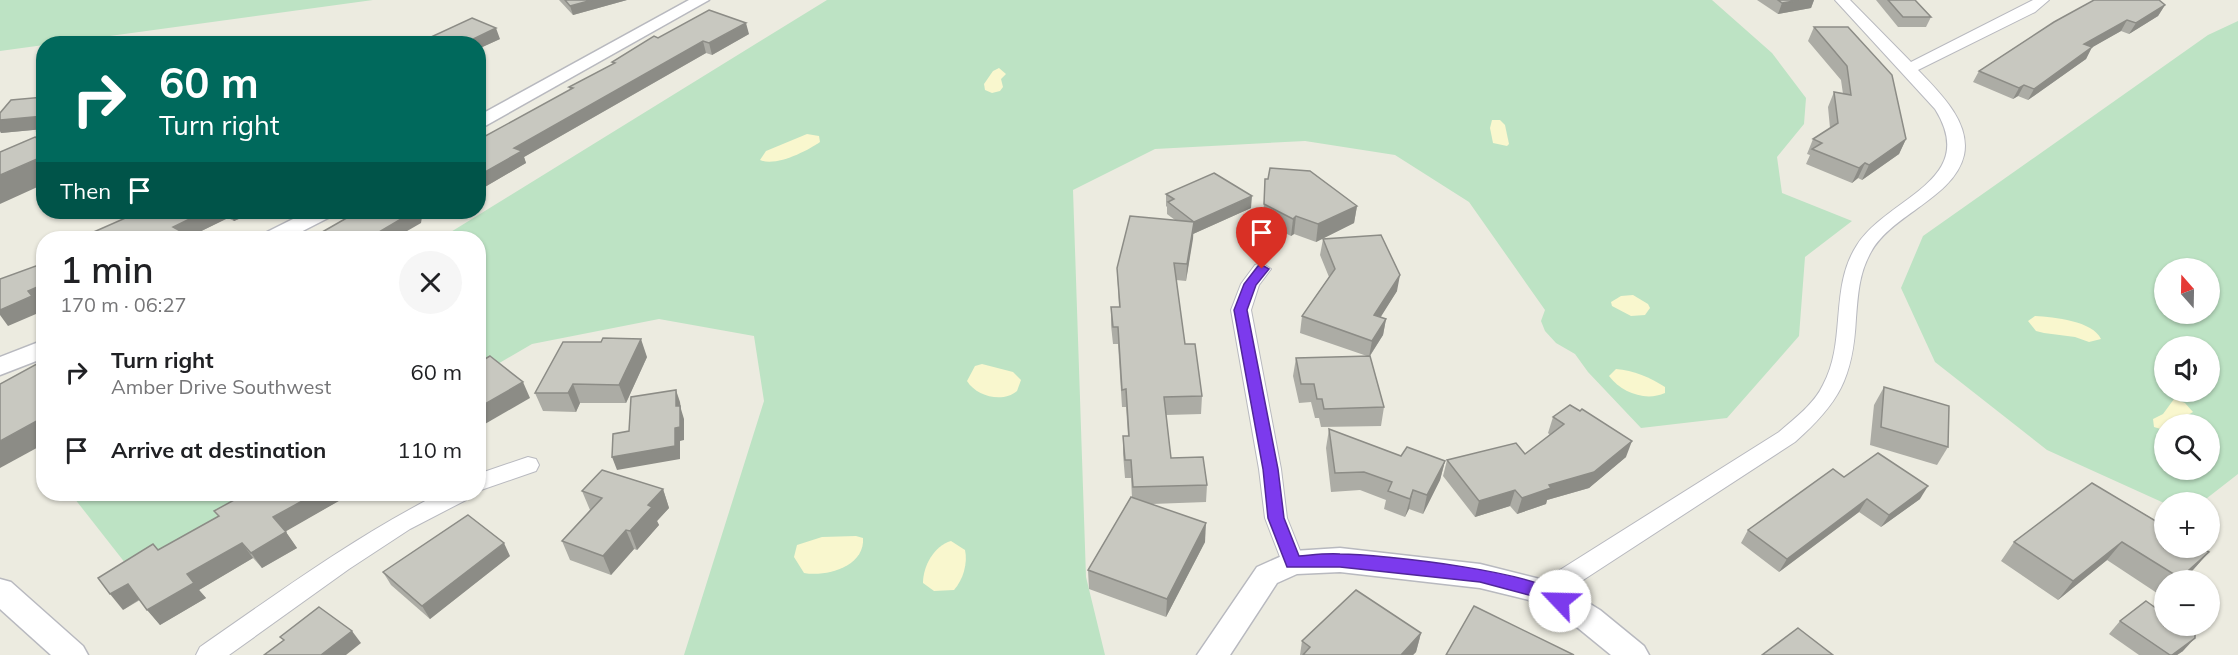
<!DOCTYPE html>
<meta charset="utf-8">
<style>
:root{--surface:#fff;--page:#f6f6f6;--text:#202124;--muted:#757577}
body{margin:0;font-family:Mulish,sans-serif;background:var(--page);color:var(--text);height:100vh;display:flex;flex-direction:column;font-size:22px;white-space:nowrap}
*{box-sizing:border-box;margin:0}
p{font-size:20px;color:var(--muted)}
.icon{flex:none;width:33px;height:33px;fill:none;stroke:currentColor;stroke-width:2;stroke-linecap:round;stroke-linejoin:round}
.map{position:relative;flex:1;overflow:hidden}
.side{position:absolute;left:36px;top:231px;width:450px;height:270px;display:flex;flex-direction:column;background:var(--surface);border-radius:24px;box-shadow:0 2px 4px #0004}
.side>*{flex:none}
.hud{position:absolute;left:36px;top:36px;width:450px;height:183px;border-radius:24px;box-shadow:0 2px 4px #0004;background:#00695c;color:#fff;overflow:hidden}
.needle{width:39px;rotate:340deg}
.buttons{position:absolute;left:2154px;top:258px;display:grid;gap:12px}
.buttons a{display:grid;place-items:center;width:66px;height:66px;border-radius:50%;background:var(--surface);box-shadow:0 2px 4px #0004;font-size:30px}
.pin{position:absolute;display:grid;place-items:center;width:51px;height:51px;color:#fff;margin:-62px -26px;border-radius:50% 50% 50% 0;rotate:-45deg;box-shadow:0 0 6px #0007}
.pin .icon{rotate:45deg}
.me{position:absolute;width:66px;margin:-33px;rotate:294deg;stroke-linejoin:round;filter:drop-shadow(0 0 4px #0008)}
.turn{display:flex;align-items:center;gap:21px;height:126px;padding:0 24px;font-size:27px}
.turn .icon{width:78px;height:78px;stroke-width:2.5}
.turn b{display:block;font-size:42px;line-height:51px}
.then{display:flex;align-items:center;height:57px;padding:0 24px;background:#0003;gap:12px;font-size:22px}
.round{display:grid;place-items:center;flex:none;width:63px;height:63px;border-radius:32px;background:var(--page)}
.headline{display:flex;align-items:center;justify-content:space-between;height:102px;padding:0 24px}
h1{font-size:36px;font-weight:600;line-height:45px}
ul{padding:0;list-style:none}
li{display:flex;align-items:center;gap:18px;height:78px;padding:0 24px}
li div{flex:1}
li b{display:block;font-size:22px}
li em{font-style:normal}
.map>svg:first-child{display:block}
.green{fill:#bde3c4;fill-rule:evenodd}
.sand{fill:#f9f7ce}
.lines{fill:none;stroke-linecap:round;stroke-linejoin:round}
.minor-casing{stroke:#b8b9bf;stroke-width:2}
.tertiary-casing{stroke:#b8b9bf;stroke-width:3}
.minor{fill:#fff;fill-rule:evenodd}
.tertiary{fill:#fff;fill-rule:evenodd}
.wall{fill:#acaca5}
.shaded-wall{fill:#8c8c86}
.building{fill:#c8c8c0;stroke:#8c8c86;stroke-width:1.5}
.route{fill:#7c3aed;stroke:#51269a;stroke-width:1.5}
</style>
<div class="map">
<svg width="2238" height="655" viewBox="0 0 2238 655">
<rect width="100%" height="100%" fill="#ecebe0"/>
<!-- green -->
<g class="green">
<polygon points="0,0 373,0 0,51"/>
<polygon points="827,0 1712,0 1772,53 1806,98 1804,124 1777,157 1782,193 1852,221 1805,257 1799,336 1727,418 1641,428 1588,372 1575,354 1556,343 1545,331 1541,321 1545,310 1469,202 1395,155 1305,141 1155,149 1073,190 1086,577 1105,655 684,655 764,401 754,336 659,319 532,344 479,375 478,238 441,238"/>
<path d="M2238,21V474L2202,502L2164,503L2047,450L1935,362L1901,288L1923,236L2208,35ZM2164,268H2210V314H2164ZM2164,346H2210V392H2164ZM2164,424H2210V470H2164Z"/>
<polygon points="71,494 272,494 133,573"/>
</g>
<!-- sand -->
<g class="sand">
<polygon points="999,68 1006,74 1001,79 1003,87 1000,91 992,93 985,90 984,84 993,71"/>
<polygon points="1492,120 1500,120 1505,125 1509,144 1507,146 1493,143 1490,128"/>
<path d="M807,134L819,136L820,142C807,151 776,167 760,160L766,151Z"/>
<polygon points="1633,295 1648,304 1650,308 1645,315 1631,316 1612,306 1611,302 1621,296"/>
<path d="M2035,316C2054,317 2093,321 2101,339L2089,342L2075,337L2044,333L2036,331L2028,321Z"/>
<path d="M982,364L1013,372L1021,380L1017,391C1003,403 977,397 967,381L975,366Z"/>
<path d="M1616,369C1633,370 1651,378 1665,387V393C1645,402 1621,392 1609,376Z"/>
<polygon points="2174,399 2185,403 2193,412 2173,424 2164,424 2164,430 2154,427 2153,419 2163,414"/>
<path d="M856,536L863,538C865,567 826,577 804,573L794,557L797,545L822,537Z"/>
<path d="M951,541L965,550C968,563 963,580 954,590L934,591L923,583C923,566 934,546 951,541Z"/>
</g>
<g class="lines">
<!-- minor casing -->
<g class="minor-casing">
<g id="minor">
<path d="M1835,0H1850L1911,62L2033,0H2049L2035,12L1918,70C1939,92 1971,122 1964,155C1954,198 1892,214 1871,252C1859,273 1858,294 1856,318C1853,378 1839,403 1795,442L1554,599L1545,602L1536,599L1533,592L1536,585L1779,432C1795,418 1814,404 1823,385C1847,341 1829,288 1857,245C1889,196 1980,181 1935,109Z"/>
<polygon points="1262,263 1271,269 1259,285 1251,310 1281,469 1287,518 1305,563 1301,570 1293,572 1285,570 1265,518 1259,469 1231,310 1241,284 1255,265"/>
<polygon points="528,457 536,459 539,465 536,471 478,491 478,474"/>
<path d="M439,494H469L466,500L410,529L349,569L229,655H196L200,647C278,593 354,537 439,494Z"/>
</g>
</g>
<!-- tertiary casing -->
<g class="tertiary-casing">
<g id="tertiary">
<polygon points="689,0 709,0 478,130 478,116"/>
<polygon points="307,212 333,212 330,217 289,238 262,238 265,233"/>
<polygon points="44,340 44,358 0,375 0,357"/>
<polygon points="1340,548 1480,564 1556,583 1600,610 1644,646 1649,655 1611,655 1578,628 1537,602 1480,588 1340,572 1297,574 1277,583 1230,655 1197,655 1257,567 1293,551"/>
<polygon points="0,579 11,582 83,646 88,655 51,655 0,609"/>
</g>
</g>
<!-- minor -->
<use href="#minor" class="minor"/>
<!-- tertiary -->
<use href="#tertiary" class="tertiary"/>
</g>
<!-- wall -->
<g class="wall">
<polygon points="559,0 627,0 573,15"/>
<polygon points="1757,0 1814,0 1811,8 1778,14"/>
<polygon points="1876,0 1915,0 1931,17 1926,27 1898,27"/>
<polygon points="2165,5 2158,16 2129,34 2121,31 2092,47 2086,59 2028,100 2018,96 2013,99 1973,82 1979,71"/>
<polygon points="1814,27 1848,27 1906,139 1899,154 1862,180 1858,178 1852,183 1806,164 1810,155 1807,154 1813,139 1830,128 1828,107 1834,92 1843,94 1841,80 1808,41"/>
<polygon points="749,34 712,55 706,53 524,157 526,163 478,191 570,90 569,87 613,64 612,62 658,38"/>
<polygon points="431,37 500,39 478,49 478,44 433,44"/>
<polygon points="44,97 44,140 37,131 43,129 1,133 0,131 0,113"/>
<polygon points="1265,179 1357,206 1354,223 1316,242 1294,234 1291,236 1263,222"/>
<polygon points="1166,194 1251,208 1193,234 1186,281 1176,280 1185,344 1202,396 1201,414 1166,415 1171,458 1207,485 1206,502 1152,504 1205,542 1166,617 1089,589 1088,570 1132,498 1131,478 1125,478 1123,454 1123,436 1128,436 1126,407 1122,407 1118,344 1113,344 1111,325 1111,307 1119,307 1117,268 1175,220 1167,214 1167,207 1166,206"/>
<polygon points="156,212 255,212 234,221 228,218 187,238 80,238"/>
<polygon points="1323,239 1397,291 1380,317 1386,319 1383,335 1370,356 1384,407 1381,426 1321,427 1319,418 1315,418 1311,402 1299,403 1293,376 1296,358 1367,356 1300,333 1302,316 1329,277 1320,255"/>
<polygon points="647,357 626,403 580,403 576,412 543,411 535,393"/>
<polygon points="1884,387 1948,447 1937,465 1870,445 1874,405"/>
<polygon points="1553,417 1626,457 1589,488 1547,500 1546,504 1517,514 1510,506 1475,517 1443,476 1447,460 1525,454 1550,435 1548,433"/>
<polygon points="1329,429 1401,456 1445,461 1440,480 1423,514 1409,509 1405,517 1384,509 1386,500 1360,490 1331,492 1326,448"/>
<polygon points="1844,477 1920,499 1881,527 1859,512 1779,572 1741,543 1748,530"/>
<polygon points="2092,483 2209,552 2192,571 2181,580 2164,580 2164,595 2163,597 2107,560 2058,600 2001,561 2014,542"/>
<polygon points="663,489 669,508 657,521 659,525 637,550 634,549 611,575 570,560 562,541 590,510 582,491"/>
<polygon points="245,494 351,494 285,531 297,548 262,568 253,558 199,590 206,598 160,625 140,600 123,610 218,516 214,511"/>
<polygon points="510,556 430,619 391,585 383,572"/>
<polygon points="2120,621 2183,651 2177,655 2139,655 2109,634"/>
<polygon points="1421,633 1416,652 1413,655 1300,655 1302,641"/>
</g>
<!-- shaded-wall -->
<g class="shaded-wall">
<polygon points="592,0 627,0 573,15 570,6"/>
<polygon points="1800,0 1814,0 1811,8 1778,14 1782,3"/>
<polygon points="2165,5 2158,16 2129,34 2136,23"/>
<polygon points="2127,20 2121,31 2077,56 2084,44"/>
<polygon points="746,23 749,34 712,55 709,43"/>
<polygon points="496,28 500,39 478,49 478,44 463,44"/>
<polygon points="703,41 706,53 524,157 526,163 478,191 478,176 514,148"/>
<polygon points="2092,47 2086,59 2028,100 2034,89"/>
<polygon points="2024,85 2018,96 2013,99 2019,88"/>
<polygon points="44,116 44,129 1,133 0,131 0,120"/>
<polygon points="1906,139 1899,154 1862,180 1869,165"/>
<polygon points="44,156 44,184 0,204 0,175"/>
<polygon points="1865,163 1858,178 1852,183 1859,168"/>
<polygon points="1252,196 1251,208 1193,234 1194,222"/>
<polygon points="1357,206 1354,223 1316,242 1318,224"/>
<polygon points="204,212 225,212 228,218 187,238 172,238 173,227"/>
<polygon points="229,212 255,212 234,221"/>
<polygon points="413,212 432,212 422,217 421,223 395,238 369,238"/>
<polygon points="1296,216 1294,234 1291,236 1293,219"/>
<polygon points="1194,222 1193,239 1186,281 1187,264"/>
<polygon points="1400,275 1397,291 1372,331 1374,315"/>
<polygon points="44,284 44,303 39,305 43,311 8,326 0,315 0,310 28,291"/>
<polygon points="1386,319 1383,335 1369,357 1372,341"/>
<polygon points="641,339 647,357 626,403 619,385"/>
<polygon points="523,382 530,398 478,428 478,408"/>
<polygon points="573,384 580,403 576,412 568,393"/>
<polygon points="676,390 680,402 681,409 684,419 684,440 680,441 680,459 617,470 612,457 676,406"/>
<polygon points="44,417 44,444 0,468 0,441"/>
<polygon points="1632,441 1626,457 1589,488 1547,500 1546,504 1517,514 1522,498 1549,485"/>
<polygon points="1445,461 1440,480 1423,514 1427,495"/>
<polygon points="1928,486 1920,499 1881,527 1889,515"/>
<polygon points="663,489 669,508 657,521 659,525 637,550 630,531 648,505"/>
<polygon points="1413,490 1409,509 1405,517 1410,499"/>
<polygon points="1515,490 1510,506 1475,517 1479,501"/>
<polygon points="315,494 351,494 283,533 273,517"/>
<polygon points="1867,499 1859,512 1779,572 1787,559"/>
<polygon points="1206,523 1205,542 1166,617 1167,599"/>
<polygon points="626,530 634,549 611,575 603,556"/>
<polygon points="286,532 297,548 262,568 251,553"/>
<polygon points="2122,542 2107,560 2058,600 2073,581"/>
<polygon points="242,543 253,558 199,590 206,598 160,625 147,610 187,574"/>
<polygon points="504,543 510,556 430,619 422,606"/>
<polygon points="2209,552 2192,571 2181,580 2178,580"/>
<polygon points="128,584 140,599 123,610 110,594"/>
<polygon points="352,631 361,643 346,655 321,655"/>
<polygon points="1421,633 1416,652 1413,655 1401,655"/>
<polygon points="2195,638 2183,651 2177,655 2172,655"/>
</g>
<!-- building -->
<g class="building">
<polygon points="565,0 592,0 570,6"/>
<polygon points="1778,0 1800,0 1782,3"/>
<polygon points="1888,0 1915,0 1931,17 1903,17"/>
<polygon points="2094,0 2159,0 2165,5 2136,23 2127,20 2084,44 2092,47 2034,89 2024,85 2019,88 1979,71 2054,22"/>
<polygon points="709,10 746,23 709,43 703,41 514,148 522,151 478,176 478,140 573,88 569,87 615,63 612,62 654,36 658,38"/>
<polygon points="472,18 496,28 463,44 446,44 431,37"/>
<polygon points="1814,27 1848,27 1892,75 1906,139 1869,165 1865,163 1859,168 1812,149 1822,143 1813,139 1838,123 1834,92 1851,95 1847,66"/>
<polygon points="44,97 44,116 0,120 0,113 11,100"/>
<polygon points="44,128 44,135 37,131"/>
<polygon points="35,137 44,142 44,156 0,175 0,152"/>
<polygon points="1270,168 1310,171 1357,206 1318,224 1296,216 1293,219 1264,204 1265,179 1268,179"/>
<polygon points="1214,173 1252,196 1194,222 1168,202 1174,199 1166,194"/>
<polygon points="139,212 145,212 150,214 156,212 204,212 173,227 184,233 172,238 80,238"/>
<polygon points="357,212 413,212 369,238 304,238 314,233 317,235"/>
<polygon points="1130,216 1194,222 1187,264 1174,263 1185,344 1195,344 1202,396 1164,397 1171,458 1203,457 1207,485 1133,487 1131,460 1125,460 1123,436 1129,436 1126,389 1122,390 1118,327 1113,327 1111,307 1120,307 1117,268"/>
<polygon points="1381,235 1400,275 1374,315 1386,319 1372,341 1302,316 1335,269 1323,239"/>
<polygon points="44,263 44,284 28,291 32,296 0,310 0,279"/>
<polygon points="603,338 641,339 619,385 573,384 568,393 535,393 563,342 601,342"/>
<polygon points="490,356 523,382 478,408 478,363"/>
<polygon points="1370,356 1384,407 1324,409 1322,399 1317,399 1314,384 1301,384 1296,358"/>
<polygon points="44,360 44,417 0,441 0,384"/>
<polygon points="1884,387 1949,406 1948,447 1881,427"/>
<polygon points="676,390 676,406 680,406 680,427 675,428 675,446 612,457 613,434 629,431 631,397"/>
<polygon points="1570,405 1580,411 1582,409 1632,441 1594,472 1549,485 1551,488 1522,498 1515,490 1479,501 1447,460 1516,443 1525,454 1564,424 1553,417"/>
<polygon points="1329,429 1401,456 1407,447 1445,461 1427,495 1413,490 1410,499 1388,491 1392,482 1364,472 1335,473"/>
<polygon points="1878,453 1928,486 1889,515 1867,499 1787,559 1748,530 1833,469 1844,477"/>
<polygon points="602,470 663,489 648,505 652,507 630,531 626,530 603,556 562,541 602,498 582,491"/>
<polygon points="2092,483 2164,526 2164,548 2201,548 2209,552 2180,578 2122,542 2073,581 2014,542"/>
<polygon points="245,494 315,494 273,517 286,532 251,553 242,543 187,574 194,583 147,610 128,584 110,594 98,578 153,544 158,550 219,516 214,511"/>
<polygon points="1131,497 1206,523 1167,599 1088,570"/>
<polygon points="468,515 504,543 422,606 383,572"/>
<polygon points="1356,590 1421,633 1401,655 1303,655 1310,647 1302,641"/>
<polygon points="2146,601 2164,614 2164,626 2182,626 2195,634 2195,638 2172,655 2170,655 2120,621"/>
<polygon points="1474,606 1574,655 1446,655"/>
<polygon points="319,607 352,631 321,655 264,655 284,640 280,637"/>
<polygon points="1798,628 1833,655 1762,655"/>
</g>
<!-- route -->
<path class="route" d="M1262,265L1269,269L1256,285L1247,310L1278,469L1284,518L1299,556C1312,555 1326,553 1340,554C1376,554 1554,572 1568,601L1566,606L1560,608L1540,598L1480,582L1340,567H1287L1268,518L1263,469L1234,310L1244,284L1258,266Z"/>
</svg>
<div class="buttons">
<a><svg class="needle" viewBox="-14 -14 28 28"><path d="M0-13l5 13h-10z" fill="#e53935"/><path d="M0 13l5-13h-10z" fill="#757577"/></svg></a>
<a><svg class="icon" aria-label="sound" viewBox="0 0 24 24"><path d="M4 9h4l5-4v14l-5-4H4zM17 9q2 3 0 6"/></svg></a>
<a><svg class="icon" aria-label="search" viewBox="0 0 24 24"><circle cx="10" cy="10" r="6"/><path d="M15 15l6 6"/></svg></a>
<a>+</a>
<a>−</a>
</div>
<div class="pin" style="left:1262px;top:269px;background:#d93025"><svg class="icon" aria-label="arrive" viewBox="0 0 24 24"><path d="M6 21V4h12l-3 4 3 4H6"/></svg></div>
<svg class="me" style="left:1560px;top:601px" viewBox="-20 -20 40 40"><circle r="19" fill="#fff"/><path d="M0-13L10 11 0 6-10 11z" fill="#7c3aed"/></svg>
<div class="hud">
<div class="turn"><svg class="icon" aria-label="right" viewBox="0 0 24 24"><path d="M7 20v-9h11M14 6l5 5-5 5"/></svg><div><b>60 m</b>Turn right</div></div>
<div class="then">Then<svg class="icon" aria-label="arrive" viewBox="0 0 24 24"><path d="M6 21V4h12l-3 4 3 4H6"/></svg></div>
</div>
<section class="side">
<div class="headline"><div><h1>1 min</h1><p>170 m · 06:27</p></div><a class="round"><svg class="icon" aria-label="close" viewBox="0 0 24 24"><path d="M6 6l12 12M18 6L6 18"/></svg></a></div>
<ul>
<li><svg class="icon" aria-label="right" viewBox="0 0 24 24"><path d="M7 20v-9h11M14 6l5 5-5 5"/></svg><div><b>Turn right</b><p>Amber Drive Southwest</p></div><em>60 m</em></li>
<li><svg class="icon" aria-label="arrive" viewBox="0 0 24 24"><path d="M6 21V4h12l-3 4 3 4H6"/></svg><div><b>Arrive at destination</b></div><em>110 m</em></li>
</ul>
</section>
</div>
